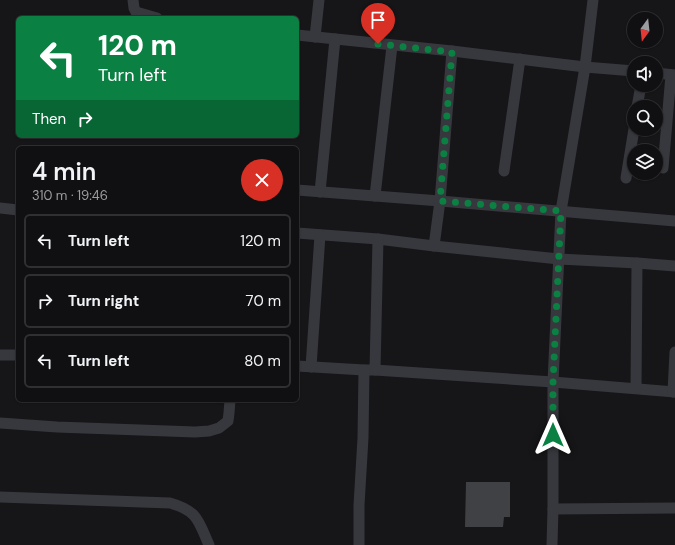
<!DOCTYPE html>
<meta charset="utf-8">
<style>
:root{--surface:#101012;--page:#1e1e20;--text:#f1f3f6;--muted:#9c9d9f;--line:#303032}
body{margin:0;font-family:"DM Sans",sans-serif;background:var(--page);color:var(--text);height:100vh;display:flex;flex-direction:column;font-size:15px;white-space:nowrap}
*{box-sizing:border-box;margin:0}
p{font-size:13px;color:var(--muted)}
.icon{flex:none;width:22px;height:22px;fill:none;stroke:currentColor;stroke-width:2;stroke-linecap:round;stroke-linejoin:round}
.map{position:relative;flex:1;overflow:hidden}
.side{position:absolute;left:16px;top:146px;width:283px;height:256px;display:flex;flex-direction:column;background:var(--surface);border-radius:6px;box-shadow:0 1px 3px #0004,0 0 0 1px var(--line)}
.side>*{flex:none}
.banner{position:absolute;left:16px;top:16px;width:283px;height:122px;border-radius:6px;box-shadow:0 1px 3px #0004,0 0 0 1px var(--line);background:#0b8043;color:#fff;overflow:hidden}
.needle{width:26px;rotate:195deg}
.buttons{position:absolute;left:627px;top:12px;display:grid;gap:8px}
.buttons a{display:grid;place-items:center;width:36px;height:36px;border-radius:50%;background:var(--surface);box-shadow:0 1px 3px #0004,0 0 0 1px var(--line);font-size:20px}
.pin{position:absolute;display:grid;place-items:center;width:34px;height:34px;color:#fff;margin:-41px -17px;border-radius:50% 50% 50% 0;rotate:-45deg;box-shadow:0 0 4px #0007}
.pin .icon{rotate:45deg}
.me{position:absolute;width:44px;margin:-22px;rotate:0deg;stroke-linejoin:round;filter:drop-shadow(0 0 3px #0008)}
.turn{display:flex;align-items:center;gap:14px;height:84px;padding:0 16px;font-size:18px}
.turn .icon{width:52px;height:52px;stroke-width:2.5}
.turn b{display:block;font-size:28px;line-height:34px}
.then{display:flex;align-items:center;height:38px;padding:0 16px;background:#0003;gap:8px;font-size:15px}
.round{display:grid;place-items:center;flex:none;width:42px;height:42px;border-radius:21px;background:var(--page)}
.head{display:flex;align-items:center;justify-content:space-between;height:68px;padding:0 16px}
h1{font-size:24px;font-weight:600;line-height:30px}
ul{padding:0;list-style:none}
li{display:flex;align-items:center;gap:12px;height:54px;margin:0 8px 6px;padding:0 8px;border:2px solid var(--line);border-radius:6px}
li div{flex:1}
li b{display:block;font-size:15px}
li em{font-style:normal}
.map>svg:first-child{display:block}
.building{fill:#404145}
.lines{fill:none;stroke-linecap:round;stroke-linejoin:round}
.minor{stroke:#37383d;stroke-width:11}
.route{stroke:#0b8043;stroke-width:7;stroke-dasharray:0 12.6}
</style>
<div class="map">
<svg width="675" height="545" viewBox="0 0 675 545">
<rect width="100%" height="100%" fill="#161618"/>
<!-- building -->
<polygon class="building" points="466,482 510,482 510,517 504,517 503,527 465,527"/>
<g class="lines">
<!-- minor -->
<g class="minor">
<polyline points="133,0 134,8 136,12 157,18"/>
<polyline points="297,35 452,51 585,67 634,71"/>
<polyline points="315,37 319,0"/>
<polyline points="656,73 675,75"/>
<polyline points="637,107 641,85"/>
<polyline points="663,168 671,75"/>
<polyline points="504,171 520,59"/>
<polyline points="626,178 634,129"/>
<polyline points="297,190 440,201 675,221"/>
<polyline points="320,192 335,39"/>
<polyline points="375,196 392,46"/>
<polyline points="0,208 18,210"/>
<polyline points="297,233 378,239 434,246 559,259 637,263 675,266"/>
<polyline points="434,246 440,201 452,51"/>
<polyline points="0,355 18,355"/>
<polyline points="297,366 364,370 375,370 553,382 675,392"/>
<polyline points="311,367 320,235"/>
<polyline points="375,370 378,239"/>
<polyline points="636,388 637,263"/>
<polyline points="673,392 675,352"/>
<polyline points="0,423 57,427 195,432 209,431 219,428 228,421 229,413 230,400"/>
<path d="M0,497L170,503C198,511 198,520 209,545"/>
<polyline points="553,509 675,508"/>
<polyline points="359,545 359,505 363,438 364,370"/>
<polyline points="552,545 553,509 553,382 561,211 585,67 593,0"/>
</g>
</g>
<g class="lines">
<!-- route -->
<polyline class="route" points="378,44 452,52 440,201 561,211 553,382 553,435"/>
</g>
</svg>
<div class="buttons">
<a><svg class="needle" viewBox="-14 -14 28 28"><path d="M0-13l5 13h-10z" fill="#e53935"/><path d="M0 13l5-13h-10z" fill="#9c9d9f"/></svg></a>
<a><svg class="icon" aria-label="sound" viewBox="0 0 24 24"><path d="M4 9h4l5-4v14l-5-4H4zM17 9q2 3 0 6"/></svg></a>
<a><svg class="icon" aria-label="search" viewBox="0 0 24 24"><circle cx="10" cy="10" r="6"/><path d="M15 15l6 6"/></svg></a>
<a><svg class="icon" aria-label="layers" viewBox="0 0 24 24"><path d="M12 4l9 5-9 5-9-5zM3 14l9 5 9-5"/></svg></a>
</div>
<div class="pin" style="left:378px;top:44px;background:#d93025"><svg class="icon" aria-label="arrive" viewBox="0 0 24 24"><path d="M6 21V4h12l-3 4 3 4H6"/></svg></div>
<svg class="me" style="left:553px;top:435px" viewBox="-20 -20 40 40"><path d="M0-17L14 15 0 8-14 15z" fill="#0b8043" stroke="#fff" stroke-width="4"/></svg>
<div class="banner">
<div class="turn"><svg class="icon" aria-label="left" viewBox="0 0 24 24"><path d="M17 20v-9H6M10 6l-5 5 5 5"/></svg><div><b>120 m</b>Turn left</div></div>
<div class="then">Then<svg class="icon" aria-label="right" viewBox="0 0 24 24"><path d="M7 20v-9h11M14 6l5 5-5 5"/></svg></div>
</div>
<section class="side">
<div class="head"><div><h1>4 min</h1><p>310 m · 19:46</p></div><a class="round" style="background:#d93025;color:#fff"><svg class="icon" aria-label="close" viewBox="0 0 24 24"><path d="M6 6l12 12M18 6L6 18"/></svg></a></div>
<ul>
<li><svg class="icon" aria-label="left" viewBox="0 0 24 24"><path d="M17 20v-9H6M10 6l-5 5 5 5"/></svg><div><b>Turn left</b></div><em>120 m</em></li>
<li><svg class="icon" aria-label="right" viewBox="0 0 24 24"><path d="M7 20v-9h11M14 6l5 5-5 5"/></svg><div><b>Turn right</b></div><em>70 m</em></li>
<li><svg class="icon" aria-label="left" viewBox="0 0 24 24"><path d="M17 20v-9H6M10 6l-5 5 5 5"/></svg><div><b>Turn left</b></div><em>80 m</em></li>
</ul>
</section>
</div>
